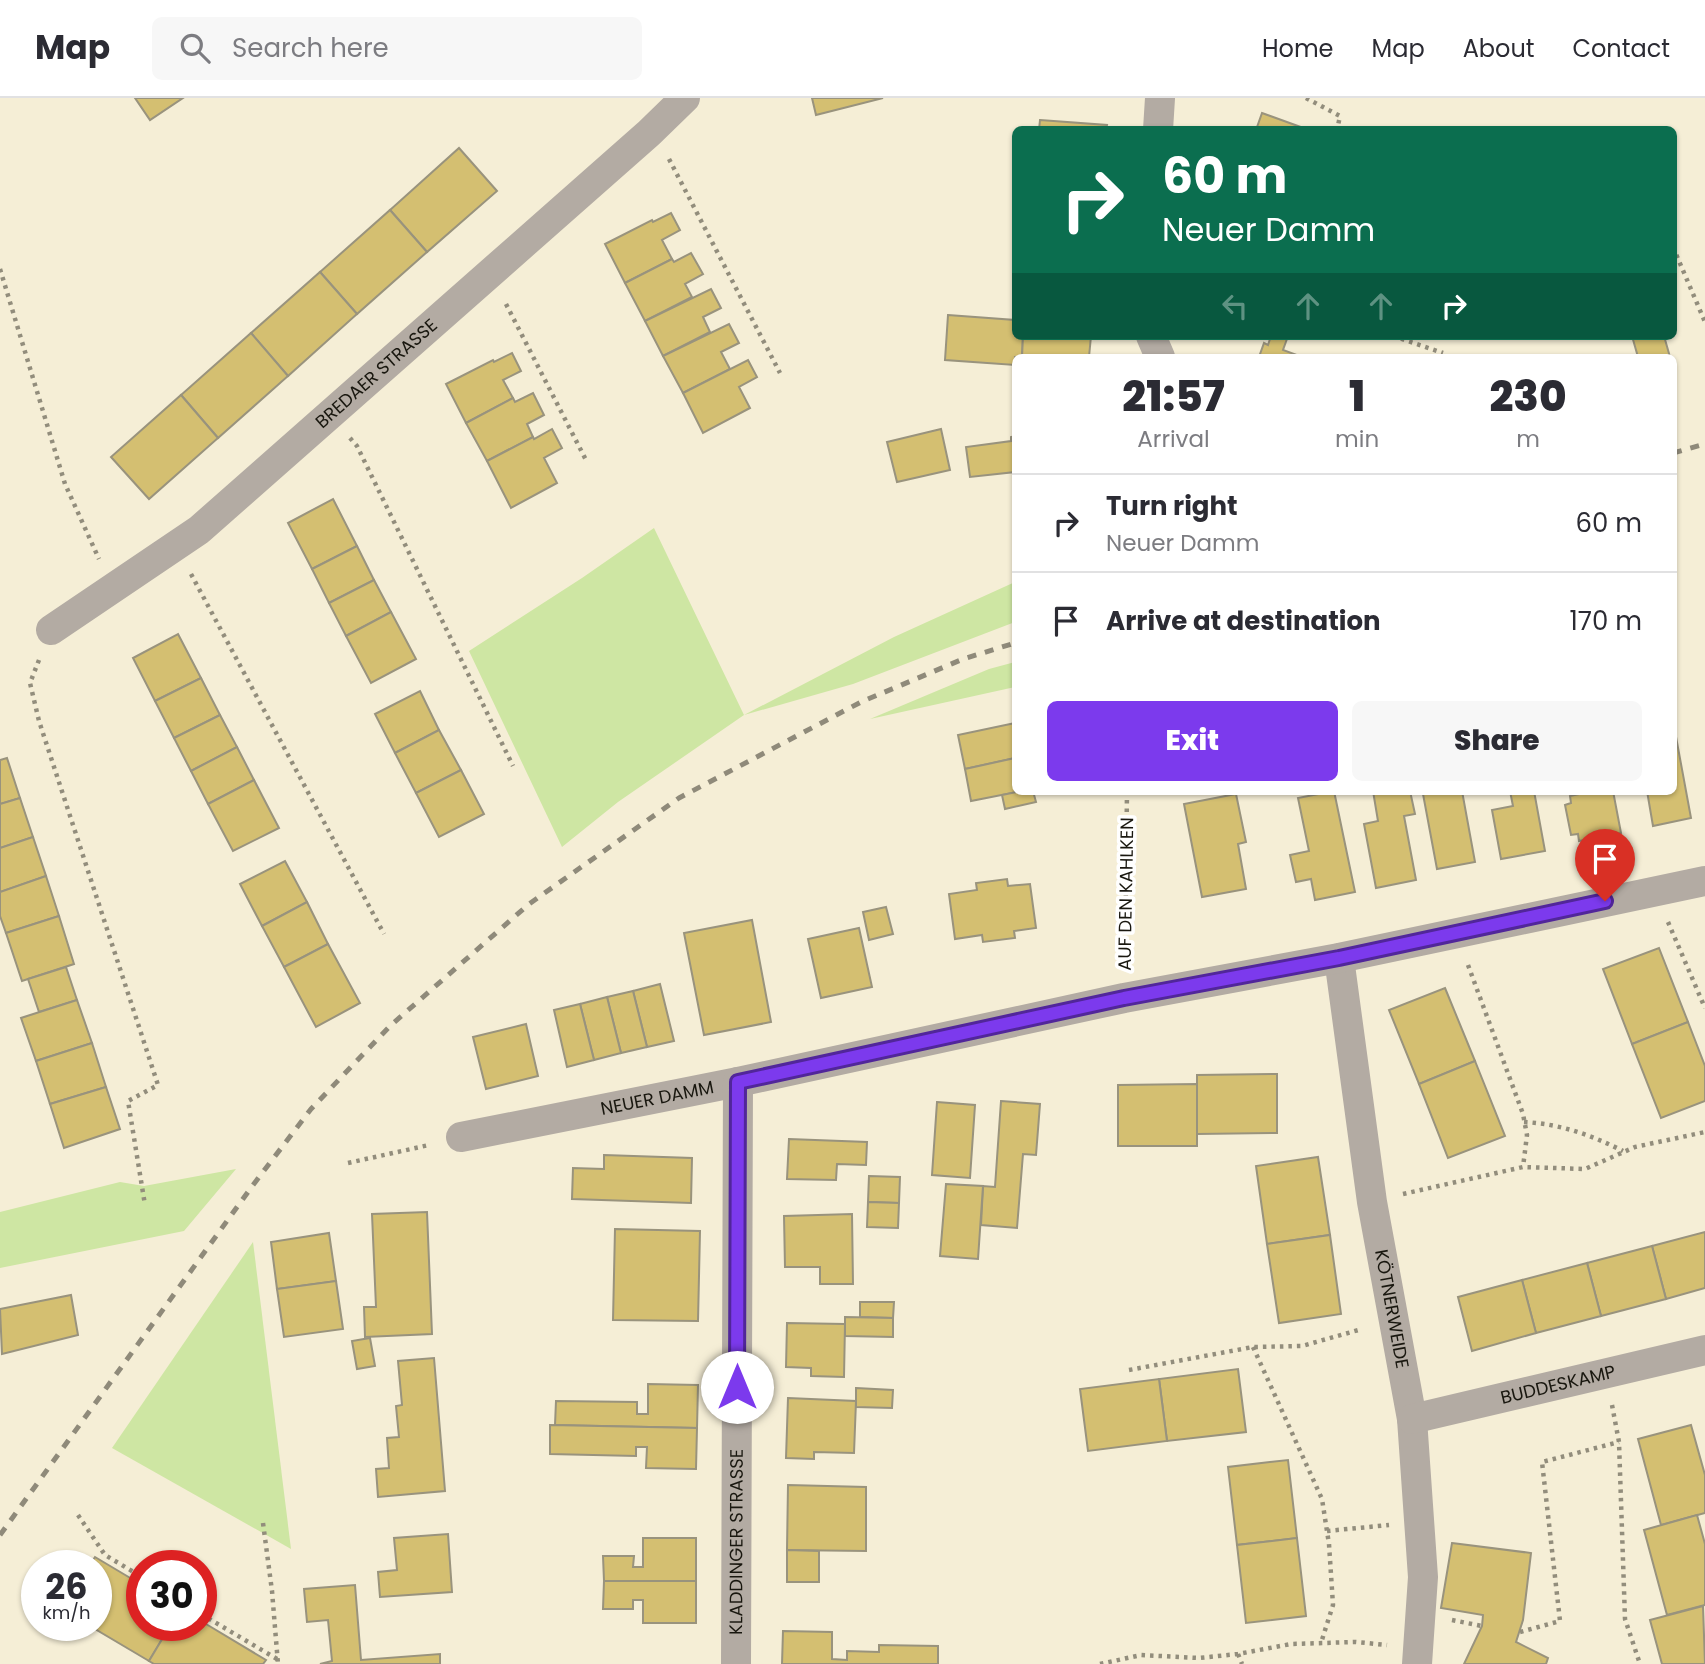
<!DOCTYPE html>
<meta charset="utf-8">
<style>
:root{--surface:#fff;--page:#f7f7f7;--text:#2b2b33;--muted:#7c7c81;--line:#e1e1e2;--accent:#7c3aed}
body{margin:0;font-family:Poppins,sans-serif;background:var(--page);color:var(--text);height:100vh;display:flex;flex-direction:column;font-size:26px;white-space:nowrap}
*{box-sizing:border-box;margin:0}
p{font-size:23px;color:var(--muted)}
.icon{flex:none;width:38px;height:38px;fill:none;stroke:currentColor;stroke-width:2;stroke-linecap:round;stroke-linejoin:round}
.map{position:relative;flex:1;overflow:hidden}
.details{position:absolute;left:1012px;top:256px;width:665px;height:441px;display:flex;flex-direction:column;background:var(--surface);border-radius:10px;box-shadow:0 2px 5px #0004}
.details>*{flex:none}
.top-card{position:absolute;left:1012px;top:28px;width:665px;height:214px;border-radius:10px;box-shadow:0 2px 5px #0004;background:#0b6e4f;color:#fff;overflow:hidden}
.speed{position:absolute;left:21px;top:1452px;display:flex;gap:14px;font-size:35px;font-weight:700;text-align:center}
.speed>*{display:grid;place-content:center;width:91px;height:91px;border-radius:50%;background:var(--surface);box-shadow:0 2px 5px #0004;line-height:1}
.speed small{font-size:18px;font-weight:400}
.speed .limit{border:10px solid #d22;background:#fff;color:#111}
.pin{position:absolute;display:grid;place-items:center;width:60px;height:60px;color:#fff;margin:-72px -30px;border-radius:50% 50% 50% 0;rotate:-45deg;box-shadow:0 0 7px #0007}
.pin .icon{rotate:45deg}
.me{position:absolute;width:77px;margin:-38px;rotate:0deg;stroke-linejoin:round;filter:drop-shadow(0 0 5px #0008)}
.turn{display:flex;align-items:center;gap:24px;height:147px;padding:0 35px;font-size:32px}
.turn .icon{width:91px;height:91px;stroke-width:2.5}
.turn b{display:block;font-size:49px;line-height:60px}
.lanes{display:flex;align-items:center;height:66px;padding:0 35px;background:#0003;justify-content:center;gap:35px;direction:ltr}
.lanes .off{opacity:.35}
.eta{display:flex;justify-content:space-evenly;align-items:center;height:119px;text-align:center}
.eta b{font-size:42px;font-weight:800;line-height:49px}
.action{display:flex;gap:14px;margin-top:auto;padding:14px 35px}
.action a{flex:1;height:80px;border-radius:10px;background:var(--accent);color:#fff;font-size:28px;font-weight:800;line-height:80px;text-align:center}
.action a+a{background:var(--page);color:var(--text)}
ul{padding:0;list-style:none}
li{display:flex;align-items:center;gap:21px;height:98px;padding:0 35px;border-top:2px solid var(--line)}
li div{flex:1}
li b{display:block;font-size:26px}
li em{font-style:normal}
header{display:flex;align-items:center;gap:42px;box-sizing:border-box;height:98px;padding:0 35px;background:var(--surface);border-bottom:2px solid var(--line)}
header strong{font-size:33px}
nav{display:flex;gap:38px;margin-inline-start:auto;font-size:24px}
.search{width:490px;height:63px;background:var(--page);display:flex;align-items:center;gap:18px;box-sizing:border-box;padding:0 24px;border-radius:10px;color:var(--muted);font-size:26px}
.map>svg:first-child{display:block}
.green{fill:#cee6a3}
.building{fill:#d4bf71;stroke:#99937d;stroke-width:2}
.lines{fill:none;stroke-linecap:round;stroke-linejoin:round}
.path{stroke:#928d7c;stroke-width:4.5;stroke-dasharray:3.5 5;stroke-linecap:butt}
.street{stroke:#b3aba3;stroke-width:30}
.rail{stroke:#8f8a7a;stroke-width:5;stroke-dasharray:9 9;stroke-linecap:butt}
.route-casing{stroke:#51269a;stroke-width:18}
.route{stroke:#7c3aed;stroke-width:12}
.labels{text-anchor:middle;stroke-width:7;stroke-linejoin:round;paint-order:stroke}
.street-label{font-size:18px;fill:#19170f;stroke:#fff}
</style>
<header>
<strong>Map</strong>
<div class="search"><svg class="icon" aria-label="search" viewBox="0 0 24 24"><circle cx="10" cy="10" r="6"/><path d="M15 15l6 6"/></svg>Search here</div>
<nav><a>Home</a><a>Map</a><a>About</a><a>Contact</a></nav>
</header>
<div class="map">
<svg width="1705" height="1566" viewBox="0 0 1705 1566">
<rect width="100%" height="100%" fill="#f5eed6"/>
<!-- green -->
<g class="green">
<polygon points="654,430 744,617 894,539 1015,484 1015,524 853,586 744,617 618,704 562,749 469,553 582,480"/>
<polygon points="1015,564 1015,589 870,621 989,571"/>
<polygon points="236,1071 184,1133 0,1170 0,1114 120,1084 144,1088"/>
<polygon points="253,1144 291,1451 112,1350"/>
</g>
<!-- building -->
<g class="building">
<polygon points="135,0 183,0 150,22"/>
<polygon points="812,0 883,0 816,17"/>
<polygon points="1262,15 1309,32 1256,32"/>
<polygon points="1040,22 1107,27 1106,32 1039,32"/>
<polygon points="459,50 497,93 427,154 390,112"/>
<polygon points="390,112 427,154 357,216 320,174"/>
<polygon points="671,115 680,132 662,142 672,161 625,185 605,146 652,122 653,124"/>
<polygon points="691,155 703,176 685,186 692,199 645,223 625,185 672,161 674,164"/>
<polygon points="320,174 357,216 288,278 251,235"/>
<polygon points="711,191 721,210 703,219 710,234 663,258 645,223"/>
<polygon points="948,217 1015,222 1015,238 1023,238 1022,259 1015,259 1015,267 945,262"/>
<polygon points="729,226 739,245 721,254 730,271 683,295 663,258"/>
<polygon points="251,235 288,278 218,340 181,297"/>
<polygon points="1023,238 1091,238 1089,259 1022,259"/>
<polygon points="1271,238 1288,238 1283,252 1302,259 1259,259 1264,245 1268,247"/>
<polygon points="1632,238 1664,238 1670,259 1638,259"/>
<polygon points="512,255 521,273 503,282 513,300 466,325 446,286 493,262 494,264"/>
<polygon points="748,262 757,279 739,289 750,310 703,335 683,295"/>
<polygon points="533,295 544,317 527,326 533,339 487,363 466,325 513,300 515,304"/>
<polygon points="181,297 218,340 149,401 111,359"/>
<polygon points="552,331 562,350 544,360 557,385 511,410 487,363 533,339 534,341"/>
<polygon points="941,331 950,372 897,384 887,344"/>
<polygon points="1015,338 1015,374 970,379 966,349 1011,343 1011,339"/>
<polygon points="333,401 357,448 312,471 288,425"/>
<polygon points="357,448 374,482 329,505 312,471"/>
<polygon points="374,482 391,514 346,538 329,505"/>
<polygon points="391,514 416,561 371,585 346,538"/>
<polygon points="178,536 201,580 155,603 133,560"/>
<polygon points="201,580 220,617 174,640 155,603"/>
<polygon points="420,593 439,632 395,655 375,616"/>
<polygon points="220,617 237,649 191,673 174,640"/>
<polygon points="1015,625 1015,660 965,671 958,637"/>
<polygon points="1674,628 1691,720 1653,728 1647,693 1673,693"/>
<polygon points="439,632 461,672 416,695 395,655"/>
<polygon points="237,649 254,682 208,706 191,673"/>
<polygon points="7,660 20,700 0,706 0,662"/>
<polygon points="1015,660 1015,693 1022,693 971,703 965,671"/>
<polygon points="461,672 484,716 439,739 416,695"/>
<polygon points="254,682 279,730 233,753 208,706"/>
<polygon points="1022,693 1033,693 1036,704 1005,711 1002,697"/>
<polygon points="1334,693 1355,794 1315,802 1311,781 1296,784 1290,757 1309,753 1298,700"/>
<polygon points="1373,693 1410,693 1415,716 1404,718 1416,782 1376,790 1364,726 1378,723"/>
<polygon points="1438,693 1462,693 1475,764 1437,771 1423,696"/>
<polygon points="1510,693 1534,693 1545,753 1501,761 1492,712 1513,708"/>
<polygon points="1593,693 1613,693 1621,735 1579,743 1578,736 1571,737 1565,707 1571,705 1570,698"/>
<polygon points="1236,696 1246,744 1238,746 1246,791 1202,799 1184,706"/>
<polygon points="20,700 33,739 0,750 0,706"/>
<polygon points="33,739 46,778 0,794 0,750"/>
<polygon points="285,763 307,804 262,828 240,786"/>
<polygon points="46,778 59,818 6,835 0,818 0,794"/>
<polygon points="1007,781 1008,788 1030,786 1036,830 1014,833 1015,840 983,844 982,837 955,841 949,796 977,792 976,785"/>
<polygon points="307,804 328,846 284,869 262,828"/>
<polygon points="886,809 893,836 869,842 863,814"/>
<polygon points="59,818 74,866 22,883 6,835"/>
<polygon points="752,822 771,924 704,937 684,835"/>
<polygon points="859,830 872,889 821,900 808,841"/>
<polygon points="328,846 360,905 316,929 284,869"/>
<polygon points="1659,850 1688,924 1632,946 1603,871"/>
<polygon points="66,869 77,902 39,914 28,881"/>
<polygon points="660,886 674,943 647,949 633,893"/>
<polygon points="1445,890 1475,963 1419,986 1389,912"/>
<polygon points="633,893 647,949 621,955 607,899"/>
<polygon points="607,899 621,955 594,962 580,906"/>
<polygon points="77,902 92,945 36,963 21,920"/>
<polygon points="580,906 594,962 567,969 554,912"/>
<polygon points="1688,924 1705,968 1705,1003 1661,1020 1632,946"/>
<polygon points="526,926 538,978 486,991 473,939"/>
<polygon points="92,945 106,989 50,1006 36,963"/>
<polygon points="1475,963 1505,1038 1448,1060 1419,986"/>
<polygon points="1277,976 1277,1035 1197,1036 1197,977"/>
<polygon points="1197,986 1197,1048 1118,1048 1118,987"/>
<polygon points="106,989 120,1031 64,1050 50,1006"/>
<polygon points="1001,1003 1040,1006 1036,1057 1023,1056 1017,1130 981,1127 983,1088 995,1089"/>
<polygon points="937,1004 975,1007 970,1080 932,1077"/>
<polygon points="789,1041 867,1044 866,1067 837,1066 836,1082 787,1081"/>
<polygon points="604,1057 692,1060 691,1105 572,1101 573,1070 604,1071"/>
<polygon points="1318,1059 1330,1137 1267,1146 1256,1068"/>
<polygon points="869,1078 900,1079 899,1105 868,1104"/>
<polygon points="946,1086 983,1088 978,1161 940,1158"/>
<polygon points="868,1104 899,1105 898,1130 867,1129"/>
<polygon points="427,1114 432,1236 365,1239 364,1209 376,1209 372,1116"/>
<polygon points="852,1116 853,1186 820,1186 820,1169 785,1169 784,1118"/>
<polygon points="615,1131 700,1133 698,1223 613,1222"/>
<polygon points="1705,1134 1705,1190 1666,1201 1652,1148"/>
<polygon points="329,1135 336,1183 277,1191 271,1144"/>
<polygon points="1330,1137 1341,1216 1279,1225 1267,1146"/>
<polygon points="1652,1148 1666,1201 1601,1218 1587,1165"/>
<polygon points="1587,1165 1601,1218 1536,1235 1522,1182"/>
<polygon points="1522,1182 1536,1235 1472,1253 1458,1199"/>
<polygon points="336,1183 343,1231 284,1239 277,1191"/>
<polygon points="71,1197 78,1237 2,1256 0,1211"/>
<polygon points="860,1204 894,1204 893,1220 860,1219"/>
<polygon points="845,1219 893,1220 893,1239 845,1238"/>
<polygon points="787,1225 845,1226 844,1279 811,1278 811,1270 786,1269"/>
<polygon points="370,1240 375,1268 357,1271 352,1243"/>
<polygon points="434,1260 445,1393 378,1399 376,1371 389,1370 387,1340 399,1339 396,1308 402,1307 398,1263"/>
<polygon points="1238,1271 1246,1334 1167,1343 1159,1281"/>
<polygon points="1159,1281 1167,1343 1088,1353 1080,1291"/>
<polygon points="648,1286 698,1287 697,1330 555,1327 556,1303 637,1304 637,1316 648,1316"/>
<polygon points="856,1290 893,1292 892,1310 856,1309"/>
<polygon points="788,1300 856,1303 854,1355 814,1354 814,1361 786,1360"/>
<polygon points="550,1327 697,1330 696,1371 646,1370 647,1349 636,1349 636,1358 550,1356"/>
<polygon points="1691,1327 1705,1377 1705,1415 1661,1427 1638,1341"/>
<polygon points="1288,1362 1297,1440 1237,1447 1228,1369"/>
<polygon points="788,1387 866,1389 866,1453 787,1452"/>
<polygon points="1697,1417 1705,1446 1705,1507 1667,1517 1644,1432"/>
<polygon points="448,1436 452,1494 380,1499 378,1474 397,1472 394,1440"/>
<polygon points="643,1440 696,1440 696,1483 604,1483 603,1458 634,1458 633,1469 643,1469"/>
<polygon points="1297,1440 1306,1518 1246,1525 1237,1447"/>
<polygon points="1452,1445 1531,1455 1523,1522 1516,1544 1548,1560 1546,1566 1464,1566 1482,1528 1483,1517 1441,1510"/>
<polygon points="787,1452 819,1453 819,1484 787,1484"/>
<polygon points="95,1459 142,1487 142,1528 170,1528 149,1563 90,1528 96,1528 96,1468 89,1468"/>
<polygon points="604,1483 696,1483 696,1525 643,1525 643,1502 633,1502 633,1511 603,1511"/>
<polygon points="355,1487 361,1562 440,1556 440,1566 320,1566 332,1563 328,1522 307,1524 304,1491"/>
<polygon points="1703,1508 1705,1566 1662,1566 1650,1522"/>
<polygon points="201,1523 266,1562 263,1566 154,1566 149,1563 170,1528 201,1528"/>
<polygon points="783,1533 832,1534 832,1561 847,1562 847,1553 879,1554 879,1547 938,1548 938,1566 782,1566"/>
</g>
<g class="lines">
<!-- path -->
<g class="path">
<polyline points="1306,0 1340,18 1337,32"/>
<polyline points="669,61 780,275"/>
<polyline points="1673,149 1705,224"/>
<polyline points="0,171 65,386 99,461"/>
<polyline points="506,206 587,364"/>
<polyline points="1393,238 1443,255"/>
<polyline points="350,340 357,348 513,668"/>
<polyline points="191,476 384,836"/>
<polyline points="39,562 30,585 39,623 158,987 128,1003 145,1107"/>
<polyline points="1668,824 1705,910"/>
<polyline points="1125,867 1127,693"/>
<polyline points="1468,867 1523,1016 1527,1037 1523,1069"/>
<path d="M1524,1024C1561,1026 1591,1037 1623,1053"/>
<polyline points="348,1065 429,1047"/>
<polyline points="1403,1096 1523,1069 1585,1071 1635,1049 1705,1034"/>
<polyline points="1253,1249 1322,1401 1329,1446 1333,1507 1321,1545"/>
<polyline points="1129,1272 1253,1249 1302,1248 1362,1231"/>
<polyline points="1612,1307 1619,1344 1625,1521 1640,1566"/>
<polyline points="78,1417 105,1457 142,1479"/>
<polyline points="263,1425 272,1493 278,1566"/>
<polyline points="1327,1433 1389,1427"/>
<polyline points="201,1516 277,1561"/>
<polyline points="1452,1522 1482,1528"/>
<polyline points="1520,1534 1560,1523 1542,1364 1619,1344"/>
<polyline points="1238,1556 1242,1566"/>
<polyline points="1100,1566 1141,1557 1199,1560 1238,1556 1291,1546 1356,1544 1387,1547"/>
</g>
<!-- street -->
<g class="street">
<polyline points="1158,32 1160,0"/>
<polyline points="1151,238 1160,259"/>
<path id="s1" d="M51,532L199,432L649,35L685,0"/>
<path id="s2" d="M1339,860L1372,1104L1412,1321L1423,1479L1417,1566"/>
<path id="s3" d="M461,1039L738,984L1124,900L1339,860L1705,783"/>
<path id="s4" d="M1412,1321L1705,1252"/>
<path id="s5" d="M736,1566L738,984"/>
</g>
<!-- rail -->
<g class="rail">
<polyline points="1673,355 1705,346"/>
<polyline points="0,1437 253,1087 311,1011 390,928 529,806 679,700 861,604 963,561 1015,545"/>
</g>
</g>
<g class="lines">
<!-- route casing -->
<g class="route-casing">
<polyline id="route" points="737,1289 738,984 1124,900 1339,860 1605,803"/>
</g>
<!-- route -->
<use href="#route" class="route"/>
</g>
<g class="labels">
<!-- street labels -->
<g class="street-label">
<text dy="6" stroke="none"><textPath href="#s1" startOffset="415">BREDAER STRASSE</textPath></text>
<text transform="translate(1126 796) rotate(-89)" y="6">AUF DEN KAHLKEN</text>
<text dy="6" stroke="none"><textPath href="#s3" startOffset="200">NEUER DAMM</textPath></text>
<text dy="6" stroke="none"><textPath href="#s2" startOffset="355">KÖTNERWEIDE</textPath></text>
<text dy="6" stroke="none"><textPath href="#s4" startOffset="150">BUDDESKAMP</textPath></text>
<text dy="6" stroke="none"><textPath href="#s5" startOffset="122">KLADDINGER STRASSE</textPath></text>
</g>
</g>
</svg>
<div class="speed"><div>26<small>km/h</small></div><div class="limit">30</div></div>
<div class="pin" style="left:1605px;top:803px;background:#d93025"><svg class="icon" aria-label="arrive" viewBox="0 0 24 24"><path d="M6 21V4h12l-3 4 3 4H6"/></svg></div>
<svg class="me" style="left:737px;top:1289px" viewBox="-20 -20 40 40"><circle r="19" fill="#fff"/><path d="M0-13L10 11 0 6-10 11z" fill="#7c3aed"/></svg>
<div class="top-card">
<div class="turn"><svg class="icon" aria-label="right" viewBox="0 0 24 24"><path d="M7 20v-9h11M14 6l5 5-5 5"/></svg><div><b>60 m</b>Neuer Damm</div></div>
<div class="lanes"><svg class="icon off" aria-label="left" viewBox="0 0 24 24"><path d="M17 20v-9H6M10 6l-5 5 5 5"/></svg><svg class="icon off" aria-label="ahead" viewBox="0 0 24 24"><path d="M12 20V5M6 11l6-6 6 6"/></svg><svg class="icon off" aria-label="ahead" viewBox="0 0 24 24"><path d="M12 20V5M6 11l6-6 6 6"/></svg><svg class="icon" aria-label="right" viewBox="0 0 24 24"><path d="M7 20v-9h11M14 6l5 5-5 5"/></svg></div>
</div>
<section class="details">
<div class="eta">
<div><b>21:57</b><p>Arrival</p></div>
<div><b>1</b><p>min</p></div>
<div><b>230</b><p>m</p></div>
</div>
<ul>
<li><svg class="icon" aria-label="right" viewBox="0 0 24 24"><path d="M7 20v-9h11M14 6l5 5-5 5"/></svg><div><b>Turn right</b><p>Neuer Damm</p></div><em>60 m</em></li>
<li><svg class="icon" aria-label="arrive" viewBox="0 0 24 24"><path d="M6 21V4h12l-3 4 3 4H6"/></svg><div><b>Arrive at destination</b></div><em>170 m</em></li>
</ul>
<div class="action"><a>Exit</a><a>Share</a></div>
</section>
</div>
